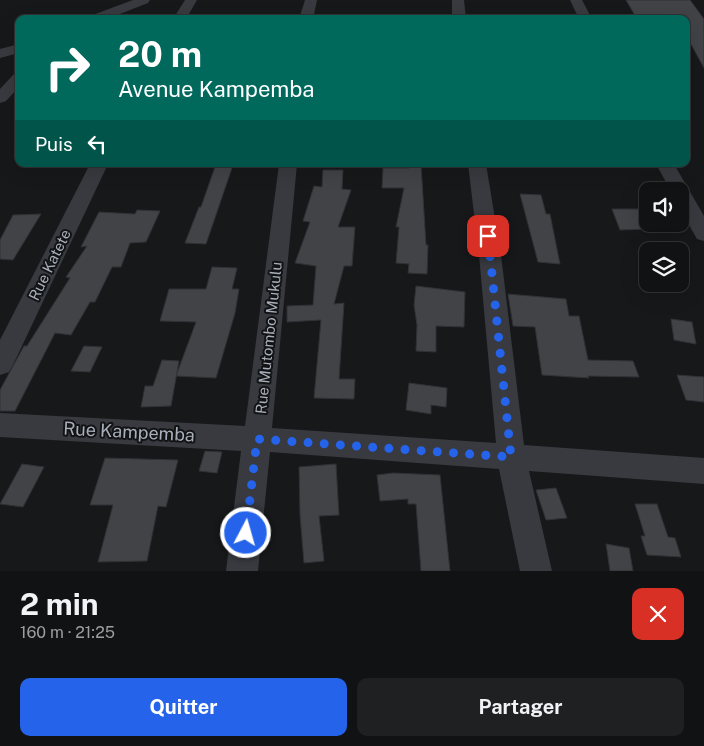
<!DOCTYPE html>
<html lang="fr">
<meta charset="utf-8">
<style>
:root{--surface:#111214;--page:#1e2022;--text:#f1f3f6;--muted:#9c9ea0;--line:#303234;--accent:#2563eb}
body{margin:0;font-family:"Public Sans",sans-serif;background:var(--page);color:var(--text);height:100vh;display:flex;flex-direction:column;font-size:19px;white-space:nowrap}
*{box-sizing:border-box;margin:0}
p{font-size:16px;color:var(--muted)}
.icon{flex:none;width:28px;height:28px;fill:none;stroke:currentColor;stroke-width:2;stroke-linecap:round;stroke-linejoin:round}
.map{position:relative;height:571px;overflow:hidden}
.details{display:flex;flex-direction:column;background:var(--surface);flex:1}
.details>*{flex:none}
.hud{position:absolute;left:15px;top:15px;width:675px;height:152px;border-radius:10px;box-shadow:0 5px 20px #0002,0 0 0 1px var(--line);background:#00695c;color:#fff;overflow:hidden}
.buttons{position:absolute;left:639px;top:182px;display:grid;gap:10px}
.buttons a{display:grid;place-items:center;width:50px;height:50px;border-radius:10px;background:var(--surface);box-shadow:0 5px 20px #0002,0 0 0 1px var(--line);font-size:25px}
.pin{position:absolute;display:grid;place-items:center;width:42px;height:42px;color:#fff;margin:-21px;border-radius:10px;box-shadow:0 2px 8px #0006}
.me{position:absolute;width:55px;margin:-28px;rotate:6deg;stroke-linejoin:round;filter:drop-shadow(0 0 4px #0008)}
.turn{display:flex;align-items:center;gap:18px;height:105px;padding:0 20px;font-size:22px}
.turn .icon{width:65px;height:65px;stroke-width:2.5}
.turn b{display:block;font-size:35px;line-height:42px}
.then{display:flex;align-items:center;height:48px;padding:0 20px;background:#0003;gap:10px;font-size:19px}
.round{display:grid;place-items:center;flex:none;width:52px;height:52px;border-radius:10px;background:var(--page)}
.headline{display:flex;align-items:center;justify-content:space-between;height:85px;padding:0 20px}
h1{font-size:30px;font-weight:700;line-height:38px}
.primary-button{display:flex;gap:10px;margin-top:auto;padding:10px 20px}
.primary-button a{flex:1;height:58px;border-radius:10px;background:var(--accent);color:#fff;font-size:20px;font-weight:700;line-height:58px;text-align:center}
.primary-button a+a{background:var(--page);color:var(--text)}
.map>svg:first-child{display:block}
.building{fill:#414347;stroke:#313136}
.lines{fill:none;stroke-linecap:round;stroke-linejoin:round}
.street{fill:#383a3f;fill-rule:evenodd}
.route{stroke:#2563eb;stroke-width:9;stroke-dasharray:0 16.2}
.labels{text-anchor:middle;stroke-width:4;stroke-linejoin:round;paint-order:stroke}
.street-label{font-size:15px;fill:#a9afba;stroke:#121315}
.near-street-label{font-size:18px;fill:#a9afba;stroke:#121315}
</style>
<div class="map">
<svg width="704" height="571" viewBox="0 0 704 571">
<rect width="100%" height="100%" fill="#17181a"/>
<!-- building -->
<g class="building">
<polygon points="626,0 690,0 704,19 704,68 686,35 686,19 637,19"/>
<polygon points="216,164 233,165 206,244 185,243 199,207 201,207"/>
<polygon points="410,164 421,164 426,245 428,245 427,274 408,273 409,264 396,263 399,227 396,227 404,188 382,188 383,168 409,168"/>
<polygon points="323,170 343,170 342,189 351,190 338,227 355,227 352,266 344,266 334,304 344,303 339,379 355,379 354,399 314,398 321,320 287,322 287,306 313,305 316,266 295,263 310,222 303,221 314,186 322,187"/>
<polygon points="520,194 541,195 546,214 550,214 560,264 538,262"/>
<polygon points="612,209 643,209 648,218 648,229 620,230"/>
<polygon points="137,210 160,211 146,242 130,243 121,267 112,267 95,302 90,302 71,335 55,333 15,411 0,411 0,390 24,346 27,346 70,278 66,277 87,246 81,247 99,212 135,214"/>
<polygon points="41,214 13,260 0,259 0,240 13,215"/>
<polygon points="212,267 237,268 232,289 239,289 235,313 216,378 176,376 196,322 160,321 169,289 206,289"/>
<polygon points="416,286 465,292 464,327 436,326 436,352 416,351 417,325 414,305"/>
<polygon points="508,294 566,299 569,316 579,316 588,360 633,361 639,377 588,376 589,378 542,375 535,327 513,326"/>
<polygon points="671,319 692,322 696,344 674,340"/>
<polygon points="84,346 102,347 90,372 71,371"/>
<polygon points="162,360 179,361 171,406 141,407 145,386 153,386"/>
<polygon points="677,375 704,377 704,402 686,400"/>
<polygon points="409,383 447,388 446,407 431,405 431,414 406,410"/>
<polygon points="205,451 222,452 217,473 199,471"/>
<polygon points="105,458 178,460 166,507 158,506 147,561 98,562 113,505 90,505"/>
<polygon points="22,464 44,467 23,507 0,504"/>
<polygon points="336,464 339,515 319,516 324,561 304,563 300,515 299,467"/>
<polygon points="393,473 440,475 450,571 421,571 416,504 408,504 408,499 380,501 377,475"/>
<polygon points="556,488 567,518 546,520 536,490"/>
<polygon points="635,504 657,504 668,537 675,538 681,557 647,555 641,536 645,536"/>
<polygon points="606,544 629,548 633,571 610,571"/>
</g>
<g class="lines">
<!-- street -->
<g class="street">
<polygon points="133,0 150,0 148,3 107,19 89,19 90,16"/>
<polygon points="185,0 197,0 186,19 173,19"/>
<polygon points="305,0 317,0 313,19 299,19"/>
<polygon points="452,0 464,0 466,19 452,19"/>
<polygon points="570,0 582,0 592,19 579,19"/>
<polygon points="19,44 19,53 0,58 0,49"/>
<polygon points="19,72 19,87 6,101 0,103 0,89 14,74"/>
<polygon points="90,164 108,164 13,365 9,372 0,375 0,340"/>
<polygon points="279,164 297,164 272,428 496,443 479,255 468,164 486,164 501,255 524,445 704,458 704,484 529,471 552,571 520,571 499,469 270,452 258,571 226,571 241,451 0,437 0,413 245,426"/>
<polygon points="656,164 674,164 704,216 704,241 697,239 680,209 680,191 671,191"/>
</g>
</g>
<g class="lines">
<!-- route -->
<polyline class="route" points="246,533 257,439 511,457 488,236"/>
</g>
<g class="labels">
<!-- street labels -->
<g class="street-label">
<text transform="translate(50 265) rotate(-64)" y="5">Rue Katete</text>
<text transform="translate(269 338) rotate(-84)" y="5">Rue Mutombo Mukulu</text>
</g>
<!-- near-street labels -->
<g class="near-street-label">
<text transform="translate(129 432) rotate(3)" y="6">Rue Kampemba</text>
</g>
</g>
</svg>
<div class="buttons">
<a><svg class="icon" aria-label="sound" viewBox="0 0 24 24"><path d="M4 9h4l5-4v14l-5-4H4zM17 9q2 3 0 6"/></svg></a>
<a><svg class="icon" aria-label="layers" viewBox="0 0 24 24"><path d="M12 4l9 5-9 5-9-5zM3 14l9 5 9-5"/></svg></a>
</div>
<div class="pin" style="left:488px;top:236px;background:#d93025"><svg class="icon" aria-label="arrive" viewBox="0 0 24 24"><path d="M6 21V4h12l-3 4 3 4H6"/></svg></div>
<svg class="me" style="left:246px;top:533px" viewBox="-20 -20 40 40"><circle r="17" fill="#2563eb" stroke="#fff" stroke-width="3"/><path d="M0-11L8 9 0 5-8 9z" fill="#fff"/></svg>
<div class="hud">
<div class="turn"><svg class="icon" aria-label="right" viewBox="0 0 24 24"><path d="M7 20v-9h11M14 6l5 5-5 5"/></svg><div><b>20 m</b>Avenue Kampemba</div></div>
<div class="then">Puis<svg class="icon" aria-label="left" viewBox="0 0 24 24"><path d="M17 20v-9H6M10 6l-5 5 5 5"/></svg></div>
</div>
</div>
<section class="details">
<div class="headline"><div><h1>2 min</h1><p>160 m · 21:25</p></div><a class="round" style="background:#d93025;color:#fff"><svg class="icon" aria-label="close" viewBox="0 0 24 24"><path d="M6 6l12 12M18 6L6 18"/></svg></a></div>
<div class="primary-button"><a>Quitter</a><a>Partager</a></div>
</section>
